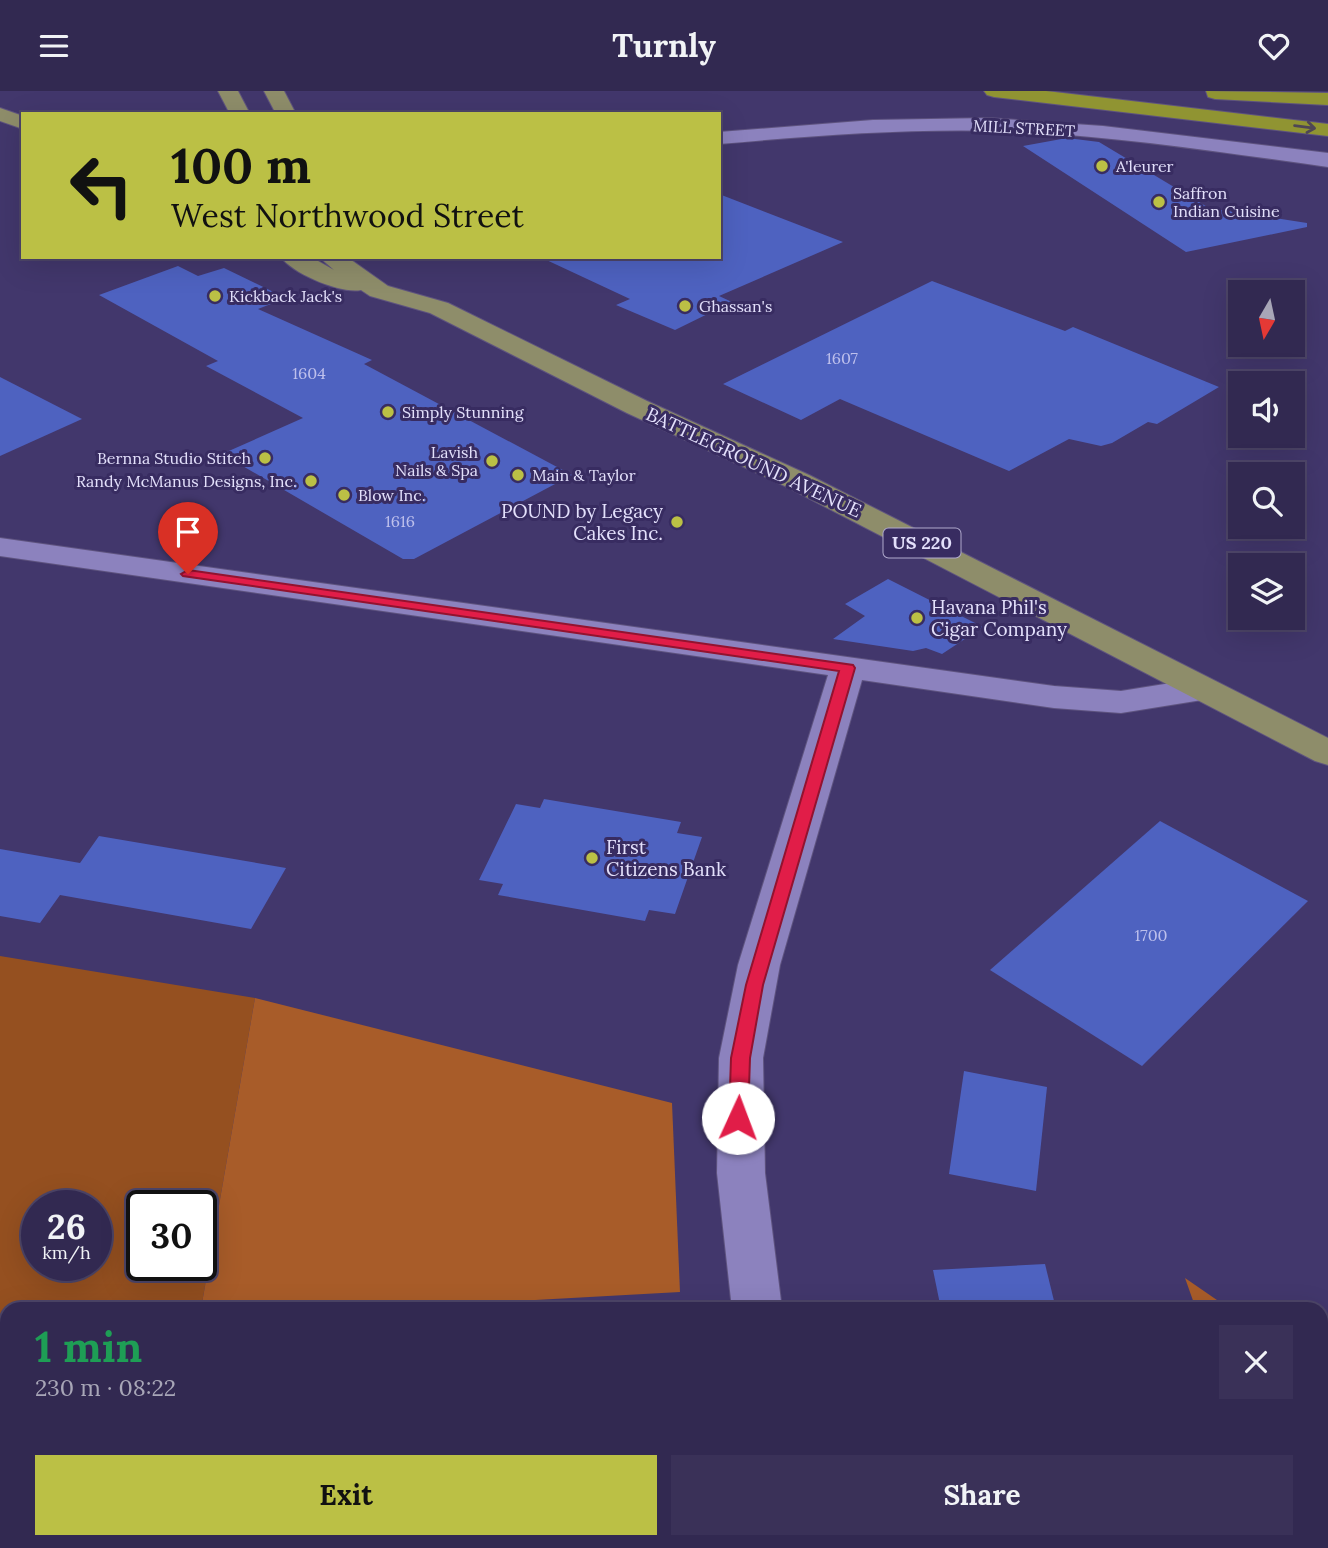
<!DOCTYPE html>
<meta charset="utf-8">
<style>
:root{--surface:#322951;--page:#3a3158;--text:#f1f3f6;--muted:#a8a6b7;--line:#4d4568;--accent:#bbc045}
body{margin:0;font-family:Lora,serif;background:var(--page);color:var(--text);height:100vh;display:flex;flex-direction:column;font-size:26px;white-space:nowrap}
*{box-sizing:border-box;margin:0}
p{font-size:23px;color:var(--muted)}
.icon{flex:none;width:38px;height:38px;fill:none;stroke:currentColor;stroke-width:2;stroke-linecap:round;stroke-linejoin:round}
.map{position:relative;flex:1;overflow:hidden}
.sheet{position:absolute;left:0px;top:1211px;width:1328px;height:247px;display:flex;flex-direction:column;background:var(--surface);border-radius:21px 21px 0 0;box-shadow:0 7px 28px #0002,0 0 0 2px var(--line)}
.sheet>*{flex:none}
.banner{position:absolute;left:21px;top:21px;width:700px;height:147px;border-radius:0px;box-shadow:0 7px 28px #0002,0 0 0 2px var(--line);background:#bbc045;color:#111;overflow:hidden}
.needle{width:46px;rotate:189deg}
.buttons{position:absolute;left:1228px;top:189px;display:grid;gap:14px}
.buttons a{display:grid;place-items:center;width:77px;height:77px;border-radius:0px;background:var(--surface);box-shadow:0 7px 28px #0002,0 0 0 2px var(--line);font-size:35px}
.speed{position:absolute;left:21px;top:1099px;display:flex;gap:14px;font-size:35px;font-weight:700;text-align:center}
.speed>*{display:grid;place-content:center;width:91px;height:91px;border-radius:50%;background:var(--surface);box-shadow:0 7px 28px #0002,0 0 0 2px var(--line);line-height:1}
.speed small{font-size:18px;font-weight:400}
.speed .limit{border:4px solid #111;border-radius:10px;background:#fff;color:#111}
.pin{position:absolute;display:grid;place-items:center;width:60px;height:60px;color:#fff;margin:-72px -30px;border-radius:50% 50% 50% 0;rotate:-45deg;box-shadow:0 0 7px #0007}
.pin .icon{rotate:45deg}
.me{position:absolute;width:77px;margin:-38px;rotate:2deg;stroke-linejoin:round;filter:drop-shadow(0 0 5px #0008)}
.turn{display:flex;align-items:center;gap:24px;height:147px;padding:0 35px;font-size:32px}
.turn .icon{width:91px;height:91px;stroke-width:2.5}
.turn b{display:block;font-size:49px;line-height:60px}
.round{display:grid;place-items:center;flex:none;width:74px;height:74px;border-radius:0px;background:var(--page)}
.overview{display:flex;align-items:center;justify-content:space-between;height:119px;padding:0 35px}
h1{font-size:42px;font-weight:700;line-height:52px;color:#1e9e55}
.button{display:flex;gap:14px;margin-top:auto;padding:14px 35px}
.button a{flex:1;height:80px;border-radius:0px;background:var(--accent);color:#111;font-size:28px;font-weight:700;line-height:80px;text-align:center}
.button a+a{background:var(--page);color:var(--text)}
header{display:flex;justify-content:space-between;align-items:center;height:91px;padding:0 35px;background:var(--surface);font-size:32px;font-weight:700}
.map>svg:first-child{display:block}
.green{fill:#955020;fill-rule:evenodd}
.forest{fill:#a85c29}
.building{fill:#4e62c0}
.lines{fill:none;stroke-linecap:round;stroke-linejoin:round}
.minor-casing{stroke:#5e537f;stroke-width:2}
.tertiary-casing{stroke:#5e537f;stroke-width:2}
.primary-casing{stroke:#5e537f;stroke-width:2}
.motorway-casing{stroke:#5e537f;stroke-width:2}
.minor{fill:#8c82be;fill-rule:evenodd}
.tertiary{fill:#8c82be;fill-rule:evenodd}
.primary{fill:#8e8d6a;fill-rule:evenodd}
.motorway{fill:#909432;fill-rule:evenodd}
.oneway{stroke:#4e4655}
.route{fill:#e11d48;stroke:#92132f;stroke-width:2}
.poi-dot{fill:#bbc045;stroke:#382c61;stroke-width:2.5}
.labels{text-anchor:middle;stroke-width:6;stroke-linejoin:round;paint-order:stroke}
.far-street-label{font-size:16px;fill:#e3e0fb;stroke:#382c61}
.far-poi-label{font-size:16px;fill:#e3e0fb;stroke:#382c61;text-anchor:start}
.number-label{font-size:16px;fill:#bec0ec}
.shield{fill:#382c61;stroke:#b0aacd;stroke-width:2}
.shield-label{font-size:18px;font-weight:bold;fill:#e3e0fb}
.street-label{font-size:19px;fill:#e3e0fb;stroke:#382c61}
.poi-label{font-size:19px;fill:#e3e0fb;stroke:#382c61;text-anchor:start}
</style>
<header><svg class="icon" aria-label="menu" viewBox="0 0 24 24"><path d="M4 6h16M4 12h16M4 18h16"/></svg>Turnly<svg class="icon" aria-label="heart" viewBox="0 0 24 24"><path d="M12 20l-8-8c-3-5 5-10 8-4 3-6 11-1 8 4z"/></svg></header>
<div class="map">
<svg width="1328" height="1457" viewBox="0 0 1328 1457">
<rect width="100%" height="100%" fill="#42376c"/>
<!-- green -->
<path class="green" d="M0,865L255,907L201,1218H7V1451H159L158,1457H0ZM37,1115H96V1174H37ZM142,1115H201V1174H142Z"/>
<!-- forest -->
<g class="forest">
<polygon points="255,907 672,1012 680,1201 373,1218 201,1218"/>
<polygon points="1185,1187 1230,1218 1196,1218"/>
<polygon points="1321,1282 1328,1286 1328,1457 1273,1457 1271,1451 1321,1451"/>
</g>
<!-- building -->
<g class="building">
<polygon points="1067,47 1099,51 1209,117 1307,132 1307,136 1186,161 1023,55"/>
<polygon points="719,103 843,151 719,205 732,211 675,239 616,214 630,208 540,166 719,166"/>
<polygon points="178,175 198,185 224,177 286,207 258,218 372,269 364,273 572,384 414,468 403,468 222,363 303,327 206,275 218,270 99,204"/>
<polygon points="932,190 1065,240 1073,236 1219,296 1157,333 1148,331 1112,352 1101,355 1069,348 1009,380 840,308 801,329 723,293"/>
<polygon points="0,286 82,328 0,365"/>
<polygon points="888,488 983,536 942,563 926,557 913,560 833,548 865,525 845,513"/>
<polygon points="544,708 681,731 677,742 702,746 675,823 649,819 645,830 498,804 503,793 479,789 516,713 540,717"/>
<polygon points="1160,730 1308,810 1142,975 990,879"/>
<polygon points="99,745 286,777 251,838 60,804 40,832 0,825 0,758 80,772"/>
<polygon points="964,980 1047,996 1036,1100 949,1083"/>
<polygon points="1045,1173 1056,1218 941,1218 933,1179"/>
</g>
<g class="lines">
<!-- minor casing -->
<g class="minor-casing">
<g id="minor">
<polygon points="0,447 1054,595 1121,600 1202,587 1214,590 1220,598 1214,606 1202,609 1121,622 1054,617 862,589 780,874 763,967 765,1082 782,1218 732,1218 717,1082 719,967 738,874 828,584 0,465"/>
<polygon points="756,1451 812,1451 814,1457 756,1457"/>
</g>
</g>
<!-- tertiary casing -->
<g class="tertiary-casing">
<path id="tertiary" d="M988,27L1103,35L1328,62V76C1228,62 1128,47 1027,41C924,36 821,44 719,53V41L873,29Z"/>
</g>
<!-- primary casing -->
<g class="primary-casing">
<g id="primary">
<polygon points="218,0 238,0 250,23 230,23"/>
<polygon points="264,0 284,0 296,23 276,23"/>
<polygon points="0,17 23,25 23,38 0,30"/>
<path d="M281,166H311L334,179L319,166H347L388,195L448,212L647,310L809,384L1328,647V674L1315,670L787,396L627,322L430,222L370,205L361,199C341,203 293,183 281,166Z"/>
</g>
</g>
<!-- motorway casing -->
<g class="motorway-casing">
<g id="motorway">
<polygon points="984,0 1046,0 1328,33 1328,45 994,6 987,4"/>
<polygon points="1206,0 1328,2 1328,14 1215,8 1208,6"/>
</g>
</g>
<!-- minor -->
<use href="#minor" class="minor"/>
<!-- tertiary -->
<use href="#tertiary" class="tertiary"/>
<!-- primary -->
<use href="#primary" class="primary"/>
<!-- motorway -->
<use href="#motorway" class="motorway"/>
</g>
<!-- one-way arrows -->
<defs><path id="oneway-shaft" d="M-6 0H5M1.5-3L5.5 0L1.5 3" fill="none" stroke-width="1.6" stroke-linecap="round" stroke-linejoin="round" transform="scale(1.75)"/></defs>
<use class="oneway" href="#oneway-shaft" transform="translate(1305 36) rotate(7)"/>
<!-- route -->
<polygon class="route" points="188,479 853,574 855,577 763,894 750,967 748,1027 745,1033 738,1035 732,1033 729,1027 731,967 746,894 839,580 183,485 181,483"/>
<!-- markers -->
<g class="poi-dot">
<circle cx="1102" cy="75" r="7"/>
<circle cx="1159" cy="111" r="7"/>
<circle cx="215" cy="205" r="7"/>
<circle cx="685" cy="215" r="7"/>
<circle cx="388" cy="321" r="7"/>
<circle cx="265" cy="367" r="7"/>
<circle cx="492" cy="370" r="7"/>
<circle cx="518" cy="384" r="7"/>
<circle cx="311" cy="390" r="7"/>
<circle cx="344" cy="404" r="7"/>
<circle cx="677" cy="431" r="7"/>
<circle cx="917" cy="527" r="7"/>
<circle cx="592" cy="767" r="7"/>
</g>
<g class="labels">
<!-- far-street labels -->
<g class="far-street-label">
<text transform="translate(1024 37) rotate(3)" y="6">MILL STREET</text>
</g>
<!-- far-poi labels -->
<g class="far-poi-label">
<text x="1116" y="81">A'leurer</text>
<text x="1173" y="108">Saffron<tspan x="1173" dy="18">Indian Cuisine</tspan></text>
<text x="229" y="211">Kickback Jack's</text>
<text x="699" y="221">Ghassan's</text>
<text x="402" y="327">Simply Stunning</text>
<text x="478" y="367" text-anchor="end">Lavish<tspan x="478" dy="18">Nails &amp; Spa</tspan></text>
<text x="251" y="373" text-anchor="end">Bernna Studio Stitch</text>
<text x="532" y="390">Main &amp; Taylor</text>
<text x="297" y="396" text-anchor="end">Randy McManus Designs, Inc.</text>
<text x="358" y="410">Blow Inc.</text>
</g>
<!-- number labels -->
<g class="number-label">
<text x="842" y="273">1607</text>
<text x="309" y="288">1604</text>
<text x="400" y="436">1616</text>
<text x="1151" y="850">1700</text>
</g>
<!-- shield labels -->
<rect class="shield" x="883.5" y="437.5" width="77" height="29" rx="5"/>
<g class="shield-label">
<text x="922" y="458">US 220</text>
</g>
<!-- street labels -->
<g class="street-label">
<text transform="translate(754 371) rotate(25)" y="7">BATTLEGROUND AVENUE</text>
</g>
<!-- poi labels -->
<g class="poi-label">
<text x="663" y="427" text-anchor="end">POUND by Legacy<tspan x="663" dy="22">Cakes Inc.</tspan></text>
<text x="931" y="523">Havana Phil's<tspan x="931" dy="22">Cigar Company</tspan></text>
<text x="606" y="763">First<tspan x="606" dy="22">Citizens Bank</tspan></text>
</g>
</g>
</svg>
<div class="buttons">
<a><svg class="needle" viewBox="-14 -14 28 28"><path d="M0-13l5 13h-10z" fill="#e53935"/><path d="M0 13l5-13h-10z" fill="#a8a6b7"/></svg></a>
<a><svg class="icon" aria-label="sound" viewBox="0 0 24 24"><path d="M4 9h4l5-4v14l-5-4H4zM17 9q2 3 0 6"/></svg></a>
<a><svg class="icon" aria-label="search" viewBox="0 0 24 24"><circle cx="10" cy="10" r="6"/><path d="M15 15l6 6"/></svg></a>
<a><svg class="icon" aria-label="layers" viewBox="0 0 24 24"><path d="M12 4l9 5-9 5-9-5zM3 14l9 5 9-5"/></svg></a>
</div>
<div class="speed"><div>26<small>km/h</small></div><div class="limit">30</div></div>
<div class="pin" style="left:188px;top:483px;background:#d93025"><svg class="icon" aria-label="arrive" viewBox="0 0 24 24"><path d="M6 21V4h12l-3 4 3 4H6"/></svg></div>
<svg class="me" style="left:738px;top:1027px" viewBox="-20 -20 40 40"><circle r="19" fill="#fff"/><path d="M0-13L10 11 0 6-10 11z" fill="#e11d48"/></svg>
<div class="banner">
<div class="turn"><svg class="icon" aria-label="left" viewBox="0 0 24 24"><path d="M17 20v-9H6M10 6l-5 5 5 5"/></svg><div><b>100 m</b>West Northwood Street</div></div>
</div>
<section class="sheet">
<div class="overview"><div><h1>1 min</h1><p>230 m · 08:22</p></div><a class="round"><svg class="icon" aria-label="close" viewBox="0 0 24 24"><path d="M6 6l12 12M18 6L6 18"/></svg></a></div>
<div class="button"><a>Exit</a><a>Share</a></div>
</section>
</div>
